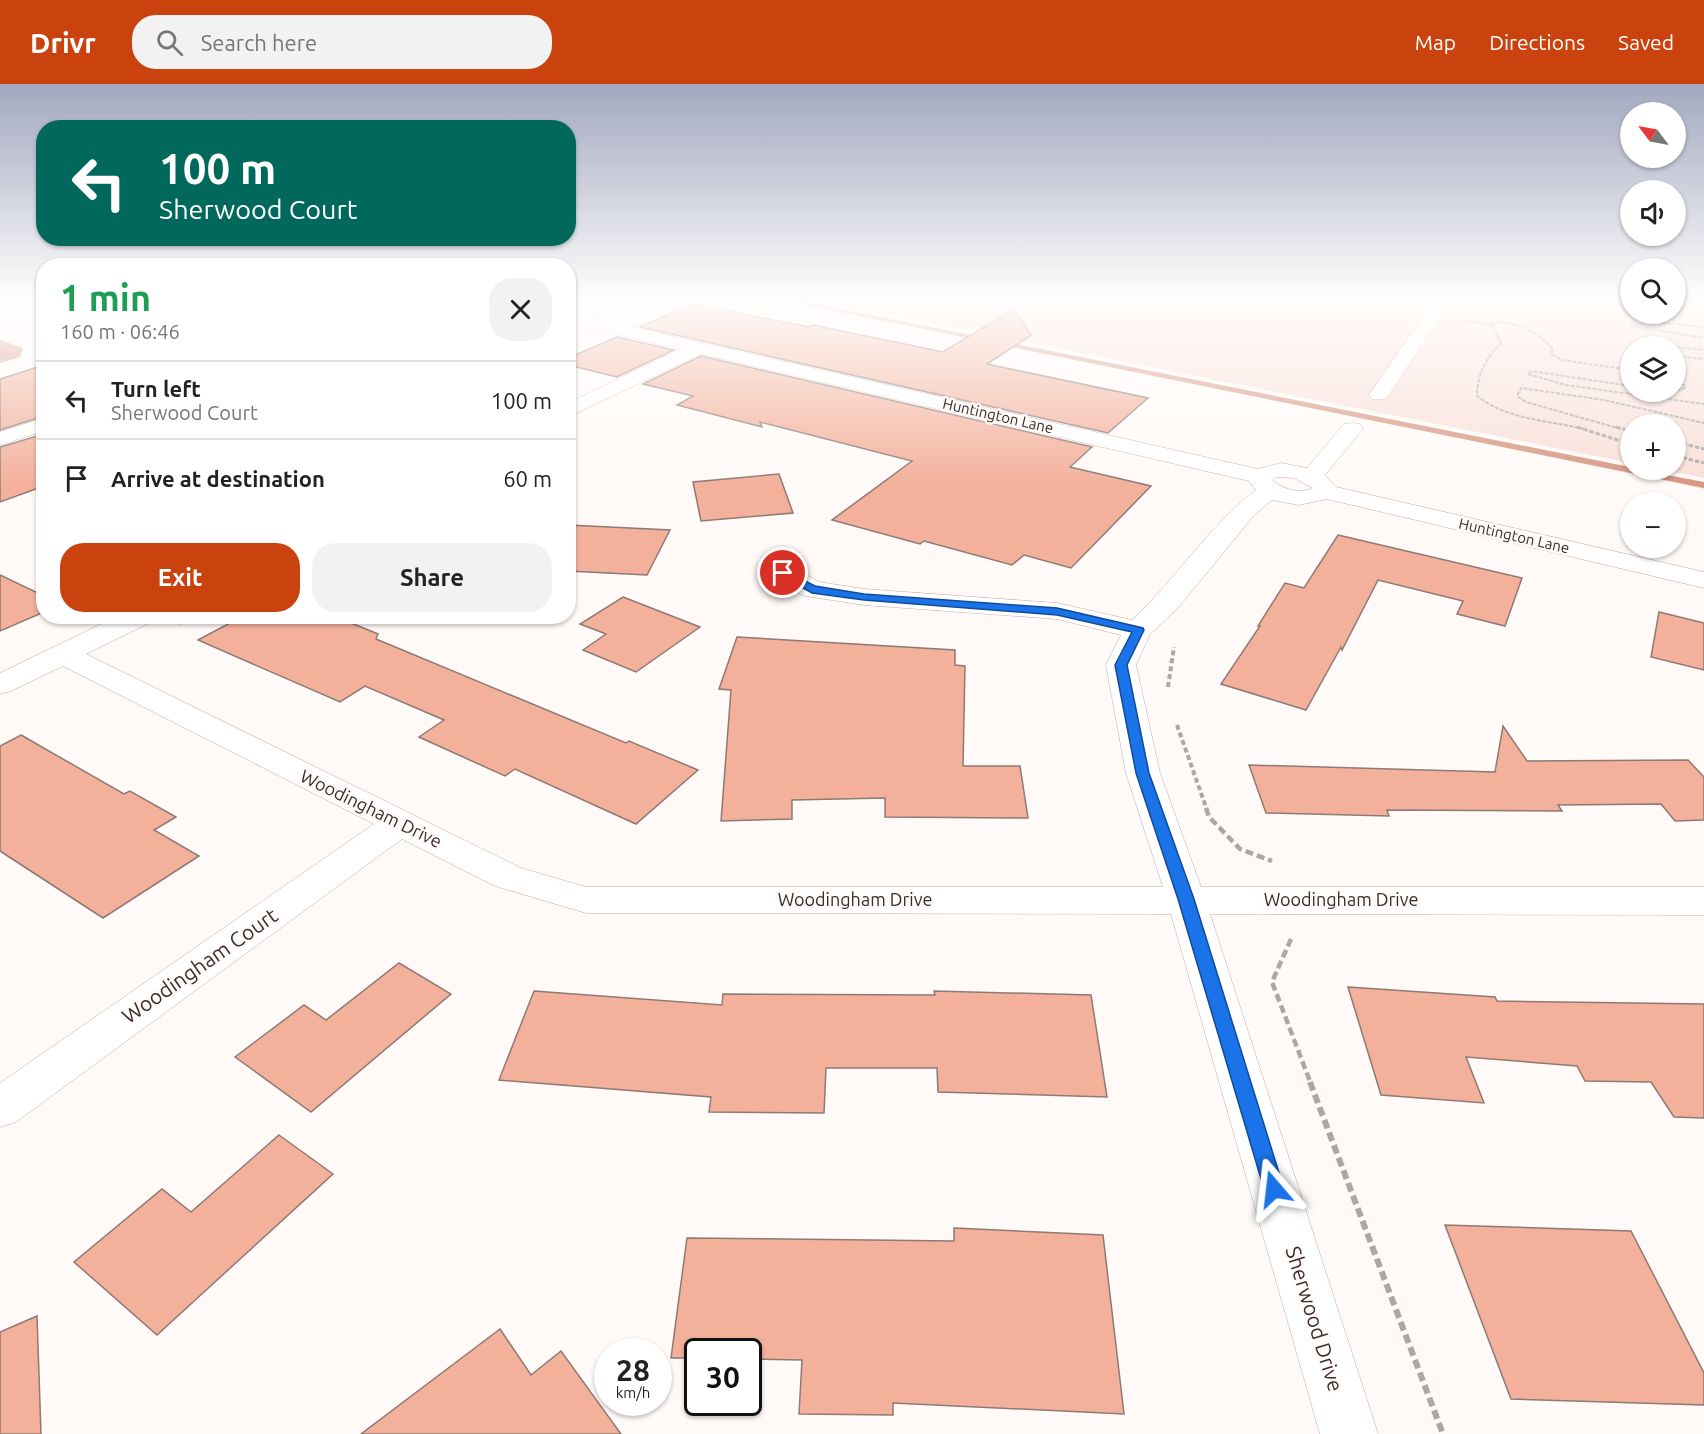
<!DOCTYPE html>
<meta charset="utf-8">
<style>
:root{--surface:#fff;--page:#f2f2f2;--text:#222;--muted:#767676;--line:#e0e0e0;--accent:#ca430e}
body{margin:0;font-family:Ubuntu,sans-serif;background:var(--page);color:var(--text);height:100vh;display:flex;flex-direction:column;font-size:22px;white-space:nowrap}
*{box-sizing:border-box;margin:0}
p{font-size:20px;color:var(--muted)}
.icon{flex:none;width:33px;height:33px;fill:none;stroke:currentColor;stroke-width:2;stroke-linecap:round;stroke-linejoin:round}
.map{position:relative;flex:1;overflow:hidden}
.drawer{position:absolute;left:36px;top:174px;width:540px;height:366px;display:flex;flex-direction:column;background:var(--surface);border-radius:24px;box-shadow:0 2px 4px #0004}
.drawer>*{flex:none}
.top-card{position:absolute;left:36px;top:36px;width:540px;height:126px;border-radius:24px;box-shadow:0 2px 4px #0004;background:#00695c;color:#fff;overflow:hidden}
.needle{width:39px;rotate:302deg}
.tools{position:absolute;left:1620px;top:18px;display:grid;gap:12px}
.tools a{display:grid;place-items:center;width:66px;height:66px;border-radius:50%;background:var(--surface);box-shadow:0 2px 4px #0004;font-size:30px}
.speed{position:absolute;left:594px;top:1254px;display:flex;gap:12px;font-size:30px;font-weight:700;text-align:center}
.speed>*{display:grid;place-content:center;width:78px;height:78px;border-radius:50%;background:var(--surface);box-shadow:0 2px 4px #0004;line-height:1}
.speed small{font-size:15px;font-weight:400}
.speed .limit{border:3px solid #111;border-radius:9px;background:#fff;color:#111}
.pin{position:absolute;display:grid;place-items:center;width:51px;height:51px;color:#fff;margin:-26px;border:3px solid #fff;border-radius:50%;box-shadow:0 2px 6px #0007}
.me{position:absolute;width:66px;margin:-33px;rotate:343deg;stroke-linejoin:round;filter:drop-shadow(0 0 4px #0008)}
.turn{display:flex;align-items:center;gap:21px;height:126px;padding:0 24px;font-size:27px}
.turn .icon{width:78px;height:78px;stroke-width:2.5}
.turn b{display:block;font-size:42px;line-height:51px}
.round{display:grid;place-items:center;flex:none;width:63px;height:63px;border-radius:24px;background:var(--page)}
.summary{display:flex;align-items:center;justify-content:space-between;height:102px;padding:0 24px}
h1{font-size:36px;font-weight:700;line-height:45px;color:#1e9e55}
.primary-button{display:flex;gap:12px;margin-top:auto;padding:12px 24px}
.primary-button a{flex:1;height:69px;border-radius:24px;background:var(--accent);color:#fff;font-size:24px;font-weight:700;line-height:69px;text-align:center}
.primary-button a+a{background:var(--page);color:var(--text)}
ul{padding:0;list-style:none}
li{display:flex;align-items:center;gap:18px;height:78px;padding:0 24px;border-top:2px solid var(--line)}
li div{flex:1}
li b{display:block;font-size:22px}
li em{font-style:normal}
header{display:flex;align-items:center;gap:36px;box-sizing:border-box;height:84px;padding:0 30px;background:var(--accent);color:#fff}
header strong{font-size:28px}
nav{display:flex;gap:33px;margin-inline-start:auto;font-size:21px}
.search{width:420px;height:54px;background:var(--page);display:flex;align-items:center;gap:15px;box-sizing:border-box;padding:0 21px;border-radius:24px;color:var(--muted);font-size:22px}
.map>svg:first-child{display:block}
.green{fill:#f9e0d8;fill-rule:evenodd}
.water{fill:#d69682}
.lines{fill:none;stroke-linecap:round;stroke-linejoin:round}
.stream{fill:#d69682;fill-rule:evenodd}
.building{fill:#f3b19c;stroke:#8e7973;stroke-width:1.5}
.street-casing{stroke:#c1aba4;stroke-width:1}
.path-far4{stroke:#ada6a3;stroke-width:2;stroke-dasharray:4 1.5;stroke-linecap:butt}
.path-far3{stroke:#ada6a3;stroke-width:3;stroke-dasharray:4.5 2;stroke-linecap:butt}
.path-far2{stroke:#ada6a3;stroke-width:4;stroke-dasharray:5 3;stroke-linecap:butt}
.path-far1{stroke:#ada6a3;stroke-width:4.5;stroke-dasharray:8 4;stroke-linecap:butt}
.path{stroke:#ada6a3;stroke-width:6;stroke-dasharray:9 4.5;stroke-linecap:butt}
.street{fill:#fff;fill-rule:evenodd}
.route{fill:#1a73e8;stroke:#114b97;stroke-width:1.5}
.labels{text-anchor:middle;stroke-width:5;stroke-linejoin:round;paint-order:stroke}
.far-street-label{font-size:15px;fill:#382f2c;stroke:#fffaf8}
.street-label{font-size:18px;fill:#382f2c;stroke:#fffaf8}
.near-street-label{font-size:21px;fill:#382f2c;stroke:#fffaf8}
</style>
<header>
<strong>Drivr</strong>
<div class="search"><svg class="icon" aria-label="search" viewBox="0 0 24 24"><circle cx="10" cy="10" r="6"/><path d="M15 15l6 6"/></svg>Search here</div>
<nav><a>Map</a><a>Directions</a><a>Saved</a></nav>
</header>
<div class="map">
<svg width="1704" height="1350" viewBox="0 0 1704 1350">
<rect width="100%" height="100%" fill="#fffaf8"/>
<!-- green -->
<g class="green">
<polygon points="777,213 1704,399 1704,405"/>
<path d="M803,213H1630V230H1676V213H1704V394L1663,386H1676V340H1630V379ZM1630,262H1676V308H1630Z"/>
</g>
<!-- water -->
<polygon class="water" points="0,256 23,264 20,273 0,279"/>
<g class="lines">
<!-- stream -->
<polygon class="stream" points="766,213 781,213 1630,383 1630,386 1641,386 1704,398 1704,404"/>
</g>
<!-- building -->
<g class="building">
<polygon points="692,220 809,243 813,241 943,268 1014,225 1031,251 987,280 1148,314 1108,349 640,243"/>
<polygon points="617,253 674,266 617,293 568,281 568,274"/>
<polygon points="701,272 1092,363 1070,383 1151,402 1071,484 1024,471 1012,481 924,457 920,460 832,436 912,377 760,338 762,343 677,321 693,312 643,300"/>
<polygon points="44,281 44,332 0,346 0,295"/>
<polygon points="44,350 44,402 0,418 0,363"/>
<polygon points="779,390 793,429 701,437 693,398"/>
<polygon points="568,441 670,446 647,491 568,487"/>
<polygon points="1338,451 1522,494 1505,542 1457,530 1463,517 1378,496 1342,566 1341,563 1306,626 1221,600 1260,542 1258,542 1285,499 1304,504"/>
<polygon points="0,491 44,512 44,528 0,547"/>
<polygon points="623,513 700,543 636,588 583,566 606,550 580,540"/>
<polygon points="1659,528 1704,539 1704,586 1651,573"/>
<polygon points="243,532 334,532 378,550 376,555 626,659 629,657 698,686 636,740 515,685 505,692 419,653 444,636 365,602 340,618 198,556"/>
<polygon points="737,553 955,566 955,581 965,582 963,682 1020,682 1028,734 885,733 885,714 792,716 792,735 721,737 731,606 719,605"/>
<polygon points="1503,642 1527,677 1688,676 1704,693 1704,736 1675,737 1661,720 1558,721 1562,727 1387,726 1389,732 1266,729 1249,681 1495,688"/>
<polygon points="21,651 124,710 130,707 176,733 154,746 199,772 103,834 0,767 0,662"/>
<polygon points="399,879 451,910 311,1028 235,973 304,921 326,936"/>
<polygon points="1348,903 1495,913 1497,917 1704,920 1704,1034 1674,1033 1651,998 1585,997 1577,982 1466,973 1484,1019 1381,1011"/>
<polygon points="534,907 722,921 723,910 935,911 934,907 1091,911 1107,1013 938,1008 937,984 826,984 824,1029 709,1028 711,1013 499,996"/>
<polygon points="279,1051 333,1090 157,1251 74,1178 162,1105 191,1128"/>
<polygon points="1445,1141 1631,1147 1704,1289 1704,1321 1511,1315"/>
<polygon points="954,1144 1103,1151 1124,1330 893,1319 893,1331 799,1330 802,1276 748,1275 748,1268 698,1268 698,1274 671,1274 687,1154 954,1157"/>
<polygon points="37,1232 41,1350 0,1350 0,1248"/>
<polygon points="500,1245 531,1291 561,1267 621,1350 361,1350"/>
</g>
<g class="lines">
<!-- street casing -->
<g class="street-casing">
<g id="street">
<polygon points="1437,213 1453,213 1386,315 1372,315 1369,311"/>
<path d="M568,229L1258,385L1281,379L1307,384L1344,340L1352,339L1360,340L1363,345L1325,391L1336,403L1704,488V504L1327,415L1299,421L1272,416L1255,430L1177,525L1150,550L1136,581L1160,689L1201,803H1704V831L1210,830L1378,1350H1320L1171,830L586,829L495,802L402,755L16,1038L0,1043V999L374,740L63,582L11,607L0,610V589L118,532H155L151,538L86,570L521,784L586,803H1163L1126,689L1106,581L1121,551L1057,535L864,521L812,513L802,511L775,495L771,489L775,483L784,481L793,483L819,498L864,505L1057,519L1132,536C1176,496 1208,442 1256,406L1249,397L701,270L568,333V319L681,265L568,239ZM1277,393L1294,394L1313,404C1299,410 1284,406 1272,396Z"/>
<polygon points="44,334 44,347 0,361 0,348"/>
</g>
</g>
<!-- path-far4 -->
<g class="path-far4">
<polyline points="1466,237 1492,241"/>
<polyline points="1704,243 1654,238 1630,242 1704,254"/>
<polyline points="1658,262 1672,262"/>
<polyline points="1676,263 1704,266"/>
<polyline points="1676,272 1704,275"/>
<polyline points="1676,298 1684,301 1685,304 1676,307"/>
<polyline points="1630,302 1531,287 1528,290 1566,301 1704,320"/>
<path d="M1584,345C1547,336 1508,336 1477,312C1477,291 1486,274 1501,259L1492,241L1495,238C1520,239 1536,247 1553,265L1551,270L1562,276L1630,286"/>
<polyline points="1621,345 1526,318 1517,312 1521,304 1604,316 1704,339"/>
</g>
<!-- path-far3 -->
<g class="path-far3">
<polyline points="1577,343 1630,360"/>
<polyline points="1616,343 1630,347"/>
<polyline points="1676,358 1704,365"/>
<polyline points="1676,372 1704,379"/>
</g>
<!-- path-far2 -->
<g class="path-far2">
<polyline points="178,539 191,532"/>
<polyline points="1168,603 1174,563"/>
<polyline points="1177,641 1207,726"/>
</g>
<!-- path-far1 -->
<g class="path-far1">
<polyline points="1206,724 1209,733 1240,765 1272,777"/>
<polyline points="1291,855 1272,898 1311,1000"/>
</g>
<!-- path -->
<polyline class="path" points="1310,998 1443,1350"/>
<!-- street -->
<use href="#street" class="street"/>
</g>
<!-- sky -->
<linearGradient id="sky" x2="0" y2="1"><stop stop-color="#a1a8bf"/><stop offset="0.53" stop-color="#fffdfc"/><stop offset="1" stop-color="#fffdfc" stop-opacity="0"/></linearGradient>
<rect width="1704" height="402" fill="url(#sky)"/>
<!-- route -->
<polygon class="route" points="783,486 815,502 864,510 1057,524 1143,544 1144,546 1127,581 1149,689 1194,815 1284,1105 1281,1111 1274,1114 1267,1111 1264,1105 1178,815 1136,689 1115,581 1132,548 1057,531 864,516 812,509 780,491 778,489"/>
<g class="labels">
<!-- far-street labels -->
<g class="far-street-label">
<text transform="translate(998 332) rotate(13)" y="5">Huntington Lane</text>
<text transform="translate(1514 452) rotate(13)" y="5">Huntington Lane</text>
</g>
<!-- street labels -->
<g class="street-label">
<text transform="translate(371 725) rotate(26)" y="6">Woodingham Drive</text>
<text x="855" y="822">Woodingham Drive</text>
<text x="1341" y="822">Woodingham Drive</text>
</g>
<!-- near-street labels -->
<g class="near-street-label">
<text transform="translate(200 882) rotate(-35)" y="7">Woodingham Court</text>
<text transform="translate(1314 1235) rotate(73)" y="7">Sherwood Drive</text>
</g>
</g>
</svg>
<div class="tools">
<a><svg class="needle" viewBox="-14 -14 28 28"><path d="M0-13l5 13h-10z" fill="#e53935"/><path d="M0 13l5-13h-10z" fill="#767676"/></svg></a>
<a><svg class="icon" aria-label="sound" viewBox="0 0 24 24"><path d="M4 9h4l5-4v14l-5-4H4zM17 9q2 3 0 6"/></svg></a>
<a><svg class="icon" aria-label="search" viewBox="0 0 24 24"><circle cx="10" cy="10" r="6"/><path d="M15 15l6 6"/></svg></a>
<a><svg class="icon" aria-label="layers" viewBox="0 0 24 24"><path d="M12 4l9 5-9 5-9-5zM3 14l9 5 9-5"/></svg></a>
<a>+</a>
<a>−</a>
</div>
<div class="speed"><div>28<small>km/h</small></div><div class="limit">30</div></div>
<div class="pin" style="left:783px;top:489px;background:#d93025"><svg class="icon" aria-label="arrive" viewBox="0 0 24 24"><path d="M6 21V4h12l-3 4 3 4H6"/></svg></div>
<svg class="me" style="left:1274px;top:1105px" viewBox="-20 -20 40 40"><path d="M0-17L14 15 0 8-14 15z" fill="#1a73e8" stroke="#fff" stroke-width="4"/></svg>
<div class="top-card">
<div class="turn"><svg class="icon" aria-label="left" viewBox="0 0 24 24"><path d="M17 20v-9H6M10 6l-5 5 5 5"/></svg><div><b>100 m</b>Sherwood Court</div></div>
</div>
<section class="drawer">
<div class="summary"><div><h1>1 min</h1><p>160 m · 06:46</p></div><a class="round"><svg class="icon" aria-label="close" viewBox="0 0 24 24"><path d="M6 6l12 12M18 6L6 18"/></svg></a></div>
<ul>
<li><svg class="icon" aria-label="left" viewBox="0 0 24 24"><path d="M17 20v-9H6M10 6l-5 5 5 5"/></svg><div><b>Turn left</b><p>Sherwood Court</p></div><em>100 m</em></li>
<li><svg class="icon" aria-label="arrive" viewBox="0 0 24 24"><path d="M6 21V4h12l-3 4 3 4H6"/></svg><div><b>Arrive at destination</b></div><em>60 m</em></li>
</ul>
<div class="primary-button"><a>Exit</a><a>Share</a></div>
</section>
</div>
